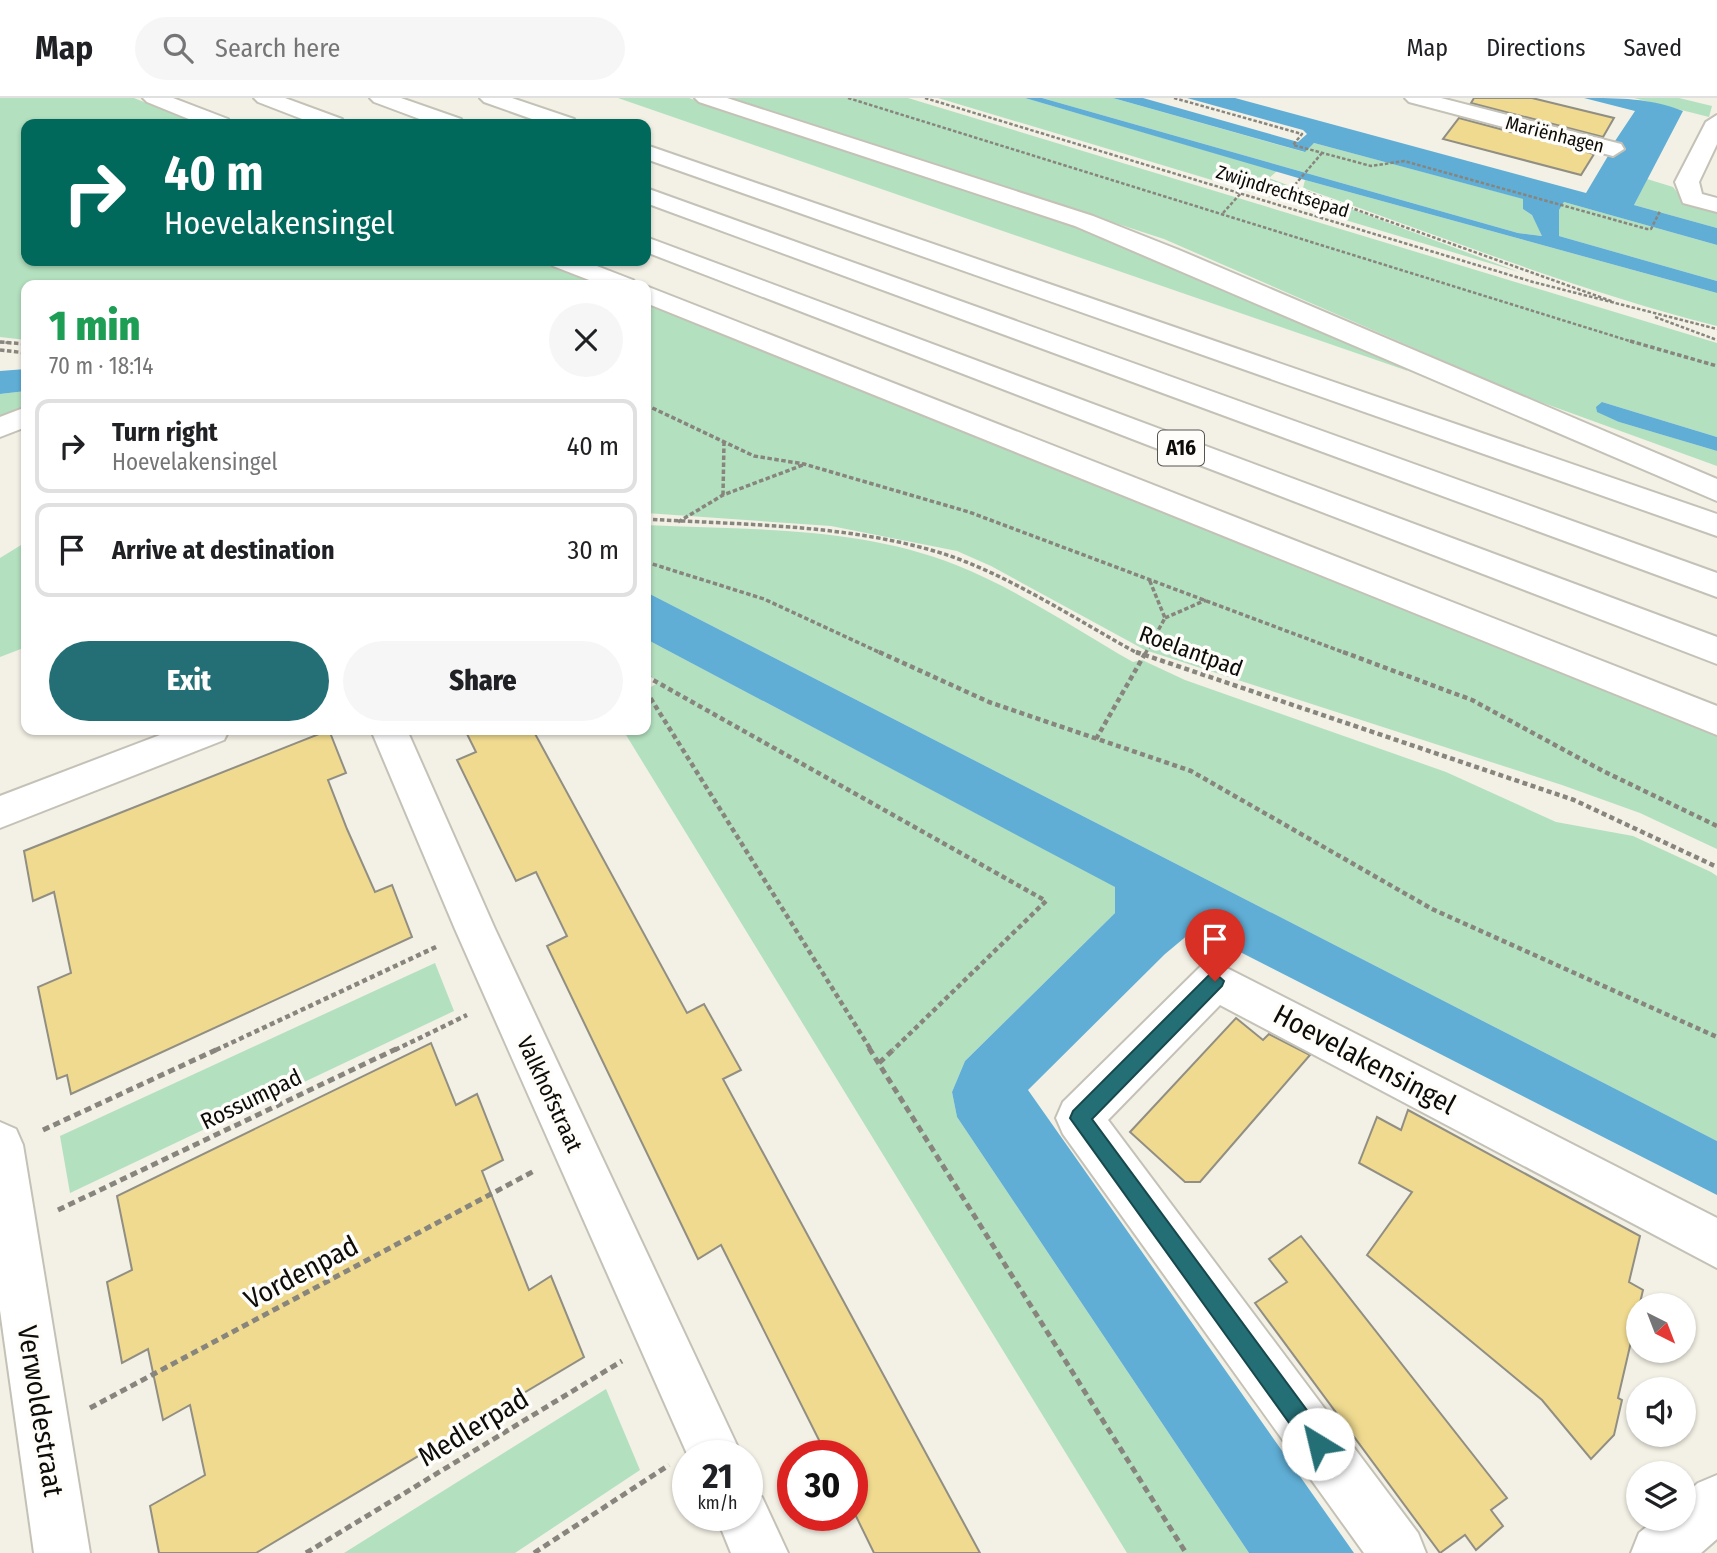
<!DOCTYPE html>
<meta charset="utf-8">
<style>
:root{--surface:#fff;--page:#f6f6f6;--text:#202124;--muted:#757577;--line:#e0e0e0;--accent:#246f75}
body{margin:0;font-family:"Fira Sans Condensed",sans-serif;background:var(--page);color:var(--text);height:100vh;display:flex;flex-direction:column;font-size:26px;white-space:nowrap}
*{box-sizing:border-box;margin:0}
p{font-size:23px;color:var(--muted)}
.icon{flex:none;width:38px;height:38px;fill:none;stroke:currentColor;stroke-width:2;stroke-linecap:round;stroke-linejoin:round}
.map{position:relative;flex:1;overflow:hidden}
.panel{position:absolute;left:21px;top:182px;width:630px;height:455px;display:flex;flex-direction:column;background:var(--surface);border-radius:14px;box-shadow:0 2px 5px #0004}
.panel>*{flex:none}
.guide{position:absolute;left:21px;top:21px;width:630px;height:147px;border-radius:14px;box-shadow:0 2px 5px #0004;background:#00695c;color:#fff;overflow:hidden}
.needle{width:46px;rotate:138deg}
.fabs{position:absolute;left:1626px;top:1195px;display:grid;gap:14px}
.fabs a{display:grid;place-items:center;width:70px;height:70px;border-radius:50%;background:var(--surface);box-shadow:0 2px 5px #0004;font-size:35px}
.speed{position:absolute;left:672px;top:1342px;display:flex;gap:14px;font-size:35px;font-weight:700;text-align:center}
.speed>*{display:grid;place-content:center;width:91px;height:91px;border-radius:50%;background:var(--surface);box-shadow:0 2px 5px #0004;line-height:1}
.speed small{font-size:18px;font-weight:400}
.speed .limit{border:10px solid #d22;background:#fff;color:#111}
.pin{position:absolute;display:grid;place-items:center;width:60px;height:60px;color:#fff;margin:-72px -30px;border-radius:50% 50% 50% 0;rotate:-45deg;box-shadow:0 0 7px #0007}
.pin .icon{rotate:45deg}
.me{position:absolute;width:77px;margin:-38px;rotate:324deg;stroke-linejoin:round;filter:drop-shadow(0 0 5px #0008)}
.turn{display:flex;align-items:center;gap:24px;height:147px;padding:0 28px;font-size:32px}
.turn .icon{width:91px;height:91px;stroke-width:2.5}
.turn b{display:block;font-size:49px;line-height:60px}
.round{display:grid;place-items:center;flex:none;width:74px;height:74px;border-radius:37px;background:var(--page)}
.summary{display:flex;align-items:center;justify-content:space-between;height:119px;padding:0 28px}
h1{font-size:42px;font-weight:800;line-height:52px;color:#1e9e55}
.action{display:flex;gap:14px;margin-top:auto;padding:14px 28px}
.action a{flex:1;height:80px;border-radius:42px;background:var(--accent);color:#fff;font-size:28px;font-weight:800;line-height:80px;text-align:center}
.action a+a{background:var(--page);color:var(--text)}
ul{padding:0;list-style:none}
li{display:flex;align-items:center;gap:21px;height:94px;margin:0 14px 10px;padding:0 14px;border:4px solid var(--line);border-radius:14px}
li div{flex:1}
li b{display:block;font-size:26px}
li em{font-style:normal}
header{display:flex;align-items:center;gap:42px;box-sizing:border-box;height:98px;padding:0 35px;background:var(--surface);border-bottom:2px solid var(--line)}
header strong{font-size:33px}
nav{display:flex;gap:38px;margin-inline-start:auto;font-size:24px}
.search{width:490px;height:63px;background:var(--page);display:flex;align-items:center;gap:18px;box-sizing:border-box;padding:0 24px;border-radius:38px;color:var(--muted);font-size:26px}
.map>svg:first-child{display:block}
.green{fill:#b3e0bf}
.water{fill:#60aed6}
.building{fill:#efda8f;stroke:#918e83;stroke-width:2}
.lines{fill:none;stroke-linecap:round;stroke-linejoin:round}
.minor-casing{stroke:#c4c1b6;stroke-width:4}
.highway-casing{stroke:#c4c1b6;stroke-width:4}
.path-far3{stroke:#87857d;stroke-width:2.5;stroke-dasharray:3.5 2;stroke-linecap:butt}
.path-far2{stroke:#87857d;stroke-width:3.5;stroke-dasharray:4.5 2.5;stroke-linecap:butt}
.path-far1{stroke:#87857d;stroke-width:4.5;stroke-dasharray:5 3.5;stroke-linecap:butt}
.path{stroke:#87857d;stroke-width:5;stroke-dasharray:7 4.5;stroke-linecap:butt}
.minor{fill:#fff;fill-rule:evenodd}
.highway{fill:#fff;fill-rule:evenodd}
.route{fill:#246f75;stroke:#17484c;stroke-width:2}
.labels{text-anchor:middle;stroke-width:7;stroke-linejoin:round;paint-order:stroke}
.far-street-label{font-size:19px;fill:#0d0c08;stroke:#fffdf9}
.shield{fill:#fffdf9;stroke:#565450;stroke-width:2}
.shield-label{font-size:21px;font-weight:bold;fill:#0d0c08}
.street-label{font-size:23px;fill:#0d0c08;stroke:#fffdf9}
.near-street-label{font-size:28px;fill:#0d0c08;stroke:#fffdf9}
</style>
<header>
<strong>Map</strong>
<div class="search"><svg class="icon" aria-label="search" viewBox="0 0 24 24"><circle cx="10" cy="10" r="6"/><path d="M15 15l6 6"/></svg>Search here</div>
<nav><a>Map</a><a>Directions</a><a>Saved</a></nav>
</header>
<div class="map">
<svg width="1717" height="1455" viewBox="0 0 1717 1455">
<rect width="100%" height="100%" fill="#f3f0e5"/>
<!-- green -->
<g class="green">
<polygon points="0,0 134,0 199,26 26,26 26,163 541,163 602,187 26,187 26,242 0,239"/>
<polygon points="618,0 689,0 1114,140 1395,263 1408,273"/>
<polygon points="732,0 908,0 1717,245 1717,339 1602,304 1619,324 1717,353 1717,368 1524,298 1164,141"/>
<polygon points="938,0 1025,0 1277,73 1269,80 1519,174"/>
<polygon points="1042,0 1113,0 1304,54 1314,45 1524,101 1523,111 1532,117 1543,138 1518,135"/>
<polygon points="1634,0 1679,0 1712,8 1709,19"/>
<polygon points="1647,81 1673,89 1684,103 1717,113 1717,130 1634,107"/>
<path d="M1305,82L1717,195V228C1576,192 1440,138 1303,90Z"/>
<polygon points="1564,104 1717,147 1717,183 1559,138 1559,112"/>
<polygon points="646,205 1370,492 1717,625 1717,751 1640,715 1562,687 1145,552 991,468 957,453 831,428 646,415"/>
<polygon points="26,293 26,314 0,324 0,296"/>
<path d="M646,427C748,432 858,428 956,467C1017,491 1075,531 1133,564L1142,562L1185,582L1446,674L1556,724L1633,738L1711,774L1717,778V1043L646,494Z"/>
<polygon points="26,444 26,549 0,559 0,460"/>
<polygon points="646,541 1116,789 1115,815 965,963 952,994 957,1019 1249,1455 1127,1455 623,632 646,632 646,592 659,584 646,576"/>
<polygon points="435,865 454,913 70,1095 60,1038"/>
<polygon points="606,1291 640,1372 515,1455 344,1455"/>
</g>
<!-- water -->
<g class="water">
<path d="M1025,0H1042L1518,135L1542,138L1532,117L1523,111V101L1314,45L1305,54L1113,0H1143L1298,44L1307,36L1303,32L1187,0H1235L1586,95L1608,58L1612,56L1613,46L1635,13L1584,0C1618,0 1651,0 1683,13L1634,107L1717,130V147L1564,104L1559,112V138L1717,183V195L1305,82Z"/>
<polygon points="26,271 26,293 0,296 0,273"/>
<polygon points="1602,304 1717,339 1717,353 1619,324 1597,314 1596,309"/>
<polygon points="646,494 1717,1043 1717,1097 1195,831 1165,856 1028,992 1354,1455 1249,1455 957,1019 952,994 965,963 1115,815 1115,789 646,541"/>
</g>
<!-- building -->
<g class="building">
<polygon points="1474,0 1532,0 1614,20 1603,39 1471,5"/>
<polygon points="1459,20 1594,56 1581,77 1443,41"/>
<polygon points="329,632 346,675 328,682 347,731 375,794 392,787 412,839 71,996 67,977 57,981 38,889 71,875 54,794 33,803 24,753"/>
<polygon points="465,632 533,632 687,915 704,906 741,972 723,981 980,1455 874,1455 852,1410 852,1358 827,1358 721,1147 698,1161 547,848 567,838 536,774 516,783 457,662 476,654"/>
<polygon points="1236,920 1263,942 1269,936 1310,957 1200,1084 1185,1084 1130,1034"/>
<polygon points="431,945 456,1007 477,996 503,1062 482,1073 529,1192 551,1178 584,1259 256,1455 159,1455 150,1408 205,1377 190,1307 163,1322 148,1251 122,1265 107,1184 132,1172 117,1098"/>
<polygon points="1408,1012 1640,1138 1629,1184 1643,1192 1618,1300 1622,1302 1614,1337 1591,1361 1542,1302 1367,1157 1412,1094 1359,1065 1377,1019 1401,1032"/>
<polygon points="1301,1138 1507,1400 1491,1412 1503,1428 1476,1452 1465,1437 1440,1455 1255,1205 1287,1184 1269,1161"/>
</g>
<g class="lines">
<!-- minor casing -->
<g class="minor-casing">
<g id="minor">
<polygon points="143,0 173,0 228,21 231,26 201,26 147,4"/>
<polygon points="695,0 727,0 1093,118 1179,152 1717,381 1717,403 1075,128 699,4"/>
<polygon points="1405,0 1441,0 1621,46 1624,51 1613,58 1409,4"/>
<polygon points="1717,17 1717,46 1699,84 1702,96 1717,100 1717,114 1683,105 1675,84 1706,24"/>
<polygon points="549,163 584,163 633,182 637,187 602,187 553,168"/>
<polygon points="646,188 1717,608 1717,637 646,205"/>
<polygon points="26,309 26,329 0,339 0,319"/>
<polygon points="173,632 229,632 224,642 0,730 0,698"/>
<polygon points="371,632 407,632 495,831 742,1358 688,1358 455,831"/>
<polygon points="1215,864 1717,1120 1717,1170 1220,907 1108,1022 1418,1435 1426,1455 1364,1455 1063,1036 1056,1020 1063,1004 1200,869"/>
<polygon points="0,1024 16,1031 23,1047 90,1455 34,1455 0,1212"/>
<polygon points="1717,1377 1717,1441 1701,1455 1631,1455 1639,1435 1656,1421 1684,1421 1684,1397 1698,1385"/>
<polygon points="747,1392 762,1399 788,1455 731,1455 716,1418 747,1418"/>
</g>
</g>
<!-- highway casing -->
<g class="highway-casing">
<g id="highway">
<polygon points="254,0 285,0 342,21 345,26 315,26 258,4"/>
<polygon points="370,0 401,0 461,21 464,26 433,26 374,4"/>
<polygon points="480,0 512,0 574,21 577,26 546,26 484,4"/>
<polygon points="646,47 1717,416 1717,438 646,61"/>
<polygon points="646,90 1717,475 1717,499 646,105"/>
<polygon points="646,139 1717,539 1717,566 646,154"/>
</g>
</g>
<!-- path-far3 -->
<g class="path-far3">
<polyline points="848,0 1636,245"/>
<polyline points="925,0 1533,184 1717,231"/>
<polyline points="1174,0 1302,36 1293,47 1371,68 1404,63 1647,131 1651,131 1660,113"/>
<polyline points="1322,55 1293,89 1614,204"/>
<polyline points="1223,115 1241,95"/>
<polyline points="1655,219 1717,242"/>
<polyline points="0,244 11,245"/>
</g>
<!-- path-far2 -->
<g class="path-far2">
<polyline points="1630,243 1717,268"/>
<polyline points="0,244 26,246"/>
<polyline points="0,252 26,255"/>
<polyline points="646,307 754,358 804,366 969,414 1348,556"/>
<polyline points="723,397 724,344"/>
<path d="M646,421C744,427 846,426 941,455C1006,475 1078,523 1139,556"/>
<polyline points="678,424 723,397 803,367"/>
<polyline points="646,464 764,501 883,556"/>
<polyline points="1165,520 1206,502"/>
<polyline points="1145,556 1165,520 1149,481"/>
</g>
<!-- path-far1 -->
<g class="path-far1">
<polyline points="879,554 989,604 1191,673 1432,811 1717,939"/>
<polyline points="1136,554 1574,702 1717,769"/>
<polyline points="1343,554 1472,602 1603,673 1717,728"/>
<polyline points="646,578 1046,803 893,952"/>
<polyline points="646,593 871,952"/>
<polyline points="1096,641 1146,554"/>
<polyline points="216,952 438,848"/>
<polyline points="395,952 467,917"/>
</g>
<!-- path -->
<g class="path">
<polyline points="869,950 1186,1455"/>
<polyline points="879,965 895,950"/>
<polyline points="43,1032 220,950"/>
<polyline points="58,1112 398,950"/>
<polyline points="90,1310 536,1072"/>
<polyline points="306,1455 622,1263"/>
<polyline points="534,1455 669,1367"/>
</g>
<!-- minor -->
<use href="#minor" class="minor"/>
<!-- highway -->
<use href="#highway" class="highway"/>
</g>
<!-- route -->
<polygon class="route" points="1215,875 1224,883 1222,888 1092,1021 1326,1338 1329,1346 1326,1354 1318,1357 1310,1354 1070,1020 1073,1013 1209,877"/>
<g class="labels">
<!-- far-street labels -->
<g class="far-street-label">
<text transform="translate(1555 36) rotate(14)" y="7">Mariënhagen</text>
<text transform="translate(1283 93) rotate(17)" y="7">Zwijndrechtsepad</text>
</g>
<!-- shield labels -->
<rect class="shield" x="1158" y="332.5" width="46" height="35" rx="5"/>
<g class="shield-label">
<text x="1181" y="357">A16</text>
</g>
<!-- street labels -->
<g class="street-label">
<text transform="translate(1191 553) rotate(20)" y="8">Roelantpad</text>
<text transform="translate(550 996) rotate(65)" y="8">Valkhofstraat</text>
<text transform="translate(251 1001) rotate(-26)" y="8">Rossumpad</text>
</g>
<!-- near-street labels -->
<g class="near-street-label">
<text transform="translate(1365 961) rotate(28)" y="10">Hoevelakensingel</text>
<text transform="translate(301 1174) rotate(-28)" y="10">Vordenpad</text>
<text transform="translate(41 1313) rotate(81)" y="10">Verwoldestraat</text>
<text transform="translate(473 1329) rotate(-31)" y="10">Medlerpad</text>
</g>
</g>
</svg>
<div class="fabs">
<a><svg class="needle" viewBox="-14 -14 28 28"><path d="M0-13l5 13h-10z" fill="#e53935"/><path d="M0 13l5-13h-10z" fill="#757577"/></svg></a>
<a><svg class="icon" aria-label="sound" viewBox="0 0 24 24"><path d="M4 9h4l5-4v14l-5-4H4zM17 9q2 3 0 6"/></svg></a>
<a><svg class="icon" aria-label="layers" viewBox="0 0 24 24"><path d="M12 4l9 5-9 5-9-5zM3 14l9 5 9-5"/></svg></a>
</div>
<div class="speed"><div>21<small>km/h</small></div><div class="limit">30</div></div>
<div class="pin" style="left:1215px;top:883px;background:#d93025"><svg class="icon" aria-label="arrive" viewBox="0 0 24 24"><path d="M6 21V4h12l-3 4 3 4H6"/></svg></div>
<svg class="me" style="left:1318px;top:1346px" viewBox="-20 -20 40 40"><circle r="19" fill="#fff"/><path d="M0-13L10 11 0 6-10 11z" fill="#246f75"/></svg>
<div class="guide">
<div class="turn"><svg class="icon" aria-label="right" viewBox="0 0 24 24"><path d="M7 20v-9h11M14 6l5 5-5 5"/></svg><div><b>40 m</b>Hoevelakensingel</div></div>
</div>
<section class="panel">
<div class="summary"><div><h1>1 min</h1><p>70 m · 18:14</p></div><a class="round"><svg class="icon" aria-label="close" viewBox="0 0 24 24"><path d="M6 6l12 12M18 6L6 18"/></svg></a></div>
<ul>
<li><svg class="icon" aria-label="right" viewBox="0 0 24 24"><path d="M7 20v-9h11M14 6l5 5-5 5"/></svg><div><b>Turn right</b><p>Hoevelakensingel</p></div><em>40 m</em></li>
<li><svg class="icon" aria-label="arrive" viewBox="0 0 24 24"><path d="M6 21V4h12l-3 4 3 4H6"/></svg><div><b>Arrive at destination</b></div><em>30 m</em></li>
</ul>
<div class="action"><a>Exit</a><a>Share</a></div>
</section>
</div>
